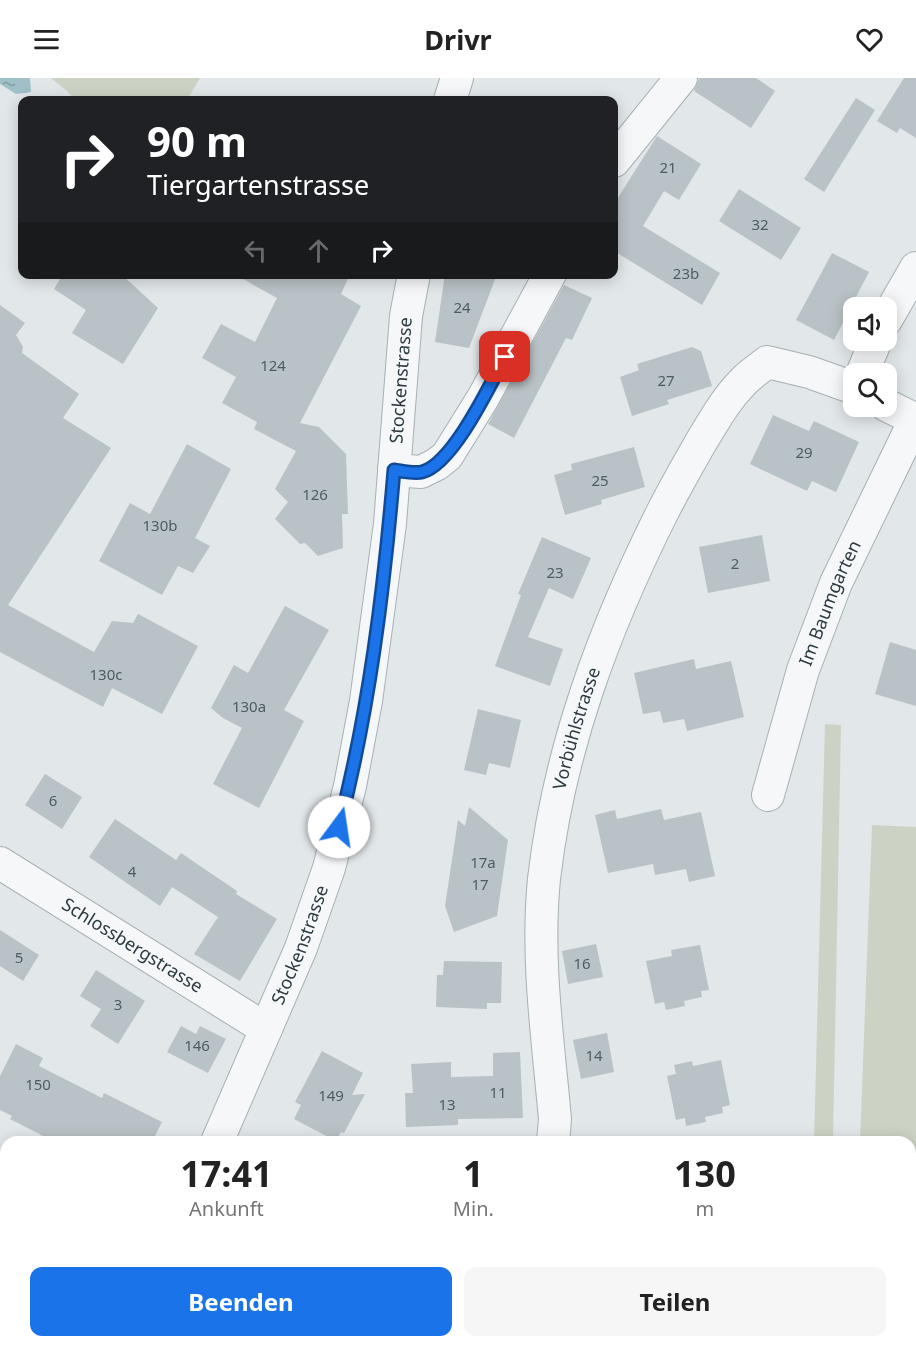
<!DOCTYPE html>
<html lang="de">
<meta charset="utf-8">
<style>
:root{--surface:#fff;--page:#f6f6f6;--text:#222;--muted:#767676;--accent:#1a73e8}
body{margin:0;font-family:"Noto Sans",sans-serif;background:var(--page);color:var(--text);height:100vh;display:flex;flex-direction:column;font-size:22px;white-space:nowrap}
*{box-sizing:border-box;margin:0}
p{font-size:20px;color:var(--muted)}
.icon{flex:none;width:33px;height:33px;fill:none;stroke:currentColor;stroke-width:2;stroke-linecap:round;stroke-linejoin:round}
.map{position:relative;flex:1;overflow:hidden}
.sheet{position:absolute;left:0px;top:1058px;width:916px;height:212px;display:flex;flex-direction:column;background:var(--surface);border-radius:18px 18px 0 0;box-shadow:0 3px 15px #0003}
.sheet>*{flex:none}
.guide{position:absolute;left:18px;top:18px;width:600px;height:183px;border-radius:12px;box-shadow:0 3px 15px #0003;background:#202124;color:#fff;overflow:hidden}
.fabs{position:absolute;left:843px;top:219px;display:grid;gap:12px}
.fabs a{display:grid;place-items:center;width:54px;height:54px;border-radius:12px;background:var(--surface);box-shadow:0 3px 15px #0003;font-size:30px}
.pin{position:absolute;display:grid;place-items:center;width:51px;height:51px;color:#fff;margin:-26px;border-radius:12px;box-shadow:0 3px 9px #0006}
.me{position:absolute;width:66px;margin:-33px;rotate:14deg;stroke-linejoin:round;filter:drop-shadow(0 0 4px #0008)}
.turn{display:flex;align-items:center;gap:21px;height:126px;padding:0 30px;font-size:27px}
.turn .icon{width:78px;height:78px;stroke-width:2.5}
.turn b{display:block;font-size:42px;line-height:51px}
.lanes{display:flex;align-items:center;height:57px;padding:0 30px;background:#0003;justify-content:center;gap:30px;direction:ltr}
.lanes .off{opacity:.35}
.eta{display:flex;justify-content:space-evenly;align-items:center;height:102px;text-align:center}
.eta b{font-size:36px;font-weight:700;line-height:42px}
.primary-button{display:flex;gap:12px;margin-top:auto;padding:12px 30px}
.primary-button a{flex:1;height:69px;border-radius:12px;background:var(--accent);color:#fff;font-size:24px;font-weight:700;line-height:69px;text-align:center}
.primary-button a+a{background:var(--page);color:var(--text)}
header{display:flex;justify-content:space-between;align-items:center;height:78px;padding:0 30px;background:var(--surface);font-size:27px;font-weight:700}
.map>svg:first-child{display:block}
.grass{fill:#cdd3c4}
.water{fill:url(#water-ripples)}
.building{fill:#b9c2c6}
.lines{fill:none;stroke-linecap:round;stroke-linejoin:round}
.minor-casing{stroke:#a7b0b4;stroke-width:34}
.minor{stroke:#f5f7f8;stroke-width:32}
.route-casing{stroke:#114b97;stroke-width:15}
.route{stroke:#1a73e8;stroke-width:10}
.labels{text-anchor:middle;stroke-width:5;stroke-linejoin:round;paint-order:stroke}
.number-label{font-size:15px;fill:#4e5c62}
.street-label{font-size:18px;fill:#2b3a41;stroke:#f2f6f7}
</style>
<header><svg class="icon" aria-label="menu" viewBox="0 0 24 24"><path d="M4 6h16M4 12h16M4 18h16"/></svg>Drivr<svg class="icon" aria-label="heart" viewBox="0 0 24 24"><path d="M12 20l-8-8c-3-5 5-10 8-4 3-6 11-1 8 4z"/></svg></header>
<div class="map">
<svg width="916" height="1268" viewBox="0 0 916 1268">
<defs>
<pattern id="water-ripples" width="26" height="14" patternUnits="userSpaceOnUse" patternTransform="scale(1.5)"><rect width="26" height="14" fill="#9fc0c7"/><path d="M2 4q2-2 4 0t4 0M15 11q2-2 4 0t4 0" fill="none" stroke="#829da3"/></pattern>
</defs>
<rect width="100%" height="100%" fill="#e2e7ea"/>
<!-- grass -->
<g class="grass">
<polygon points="51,0 200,0 187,22 75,22 67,13"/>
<polygon points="825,646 841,647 833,1063 814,1064"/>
<polygon points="872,747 916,749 916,1103 911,1102 910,1064 860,1063"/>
</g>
<!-- water -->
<polygon class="water" points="0,0 30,0 31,14 16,16 0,6"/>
<!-- building -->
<g class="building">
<polygon points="699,0 756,0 775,13 751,50 694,13"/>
<polygon points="904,0 916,0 916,60 900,50 897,55 877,43"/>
<polygon points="856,20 875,32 824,114 804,101"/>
<polygon points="657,58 701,86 679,122 664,113 643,148 720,195 702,227 614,173 614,126"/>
<polygon points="739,111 801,150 781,182 719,143"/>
<polygon points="832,175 869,194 834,262 796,242"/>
<polygon points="63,196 121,196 158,230 123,286 72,255 86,232 54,211"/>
<polygon points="234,196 350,196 341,216 361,228 300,345 319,349 346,376 348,436 342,436 343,470 318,478 305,465 300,466 275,441 288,424 275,411 296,373 254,351 257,344 222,325 236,299 202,280 221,246 255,264 277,220"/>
<polygon points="445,196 497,196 469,270 435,264"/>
<polygon points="564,207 592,220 572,262 566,260 514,360 488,346"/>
<polygon points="0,227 25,245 16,257 23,269 22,275 79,316 63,340 111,370 8,527 94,574 112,543 133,545 138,536 198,568 162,636 112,610 103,629 0,574"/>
<polygon points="692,269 701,273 712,308 667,322 669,326 632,338 620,299 639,292 637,286"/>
<polygon points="773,337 809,353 814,343 859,364 836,414 812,403 807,413 750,386"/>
<polygon points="187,366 231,391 195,460 210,468 193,495 178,488 162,517 99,483 130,425 150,436"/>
<polygon points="634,369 645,409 601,422 602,426 565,437 554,397 572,392 571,386"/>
<polygon points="762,457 770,503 708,515 699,469"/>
<polygon points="542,459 591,480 573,521 549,510 528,559 563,571 550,608 495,588 521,517 518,516"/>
<polygon points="285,528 329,552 284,632 304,643 259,730 213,706 242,650 223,640 211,630 234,587 248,595"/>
<polygon points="890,564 916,572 916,628 875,616"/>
<polygon points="694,581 696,591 731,583 744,639 687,653 684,641 663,645 660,633 643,636 634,595"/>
<polygon points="478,631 521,642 510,690 489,685 486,697 464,692"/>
<polygon points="45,696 82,719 62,751 25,727"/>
<polygon points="469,729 508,762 497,838 454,854 445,828 458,742 465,748"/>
<polygon points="661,731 664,742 701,734 715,798 689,804 686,791 655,797 653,786 608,795 595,737 615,732 617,741"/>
<polygon points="115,741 176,782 181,775 237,813 236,816 277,841 240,903 194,876 218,839 172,809 160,828 89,779"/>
<polygon points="0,852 39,877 23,903 0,888"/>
<polygon points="596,866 603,899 568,906 562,873"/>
<polygon points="700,867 709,912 701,913 702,919 684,923 685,928 666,932 664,924 655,926 646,883 672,878 671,872"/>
<polygon points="444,883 502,884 501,925 487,925 487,931 436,929 437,897 443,897"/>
<polygon points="96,892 145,923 118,966 90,948 101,931 80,918"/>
<polygon points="181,948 196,956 200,948 226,961 208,995 167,974"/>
<polygon points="607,955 614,994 581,1001 573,962"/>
<polygon points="16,966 43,980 39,988 102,1020 104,1015 162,1044 152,1064 55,1064 10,1041 12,1038 0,1032 0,998"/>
<polygon points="322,973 363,995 352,1017 365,1016 344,1055 341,1054 336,1063 294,1041 301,1027 295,1024"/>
<polygon points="520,974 523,1040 458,1041 458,1047 406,1049 405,1015 413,1015 411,986 451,984 451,999 493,998 493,975"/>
<polygon points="721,982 730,1027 722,1029 723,1035 705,1039 706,1044 686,1048 685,1040 676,1042 667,998 676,996 674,987 692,983 693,988"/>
</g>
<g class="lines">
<!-- minor casing -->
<g class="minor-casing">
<g id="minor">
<polyline points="450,22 457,0"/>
<polyline points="614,83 681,0"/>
<polyline points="886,242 916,190"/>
<polyline points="862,296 876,262"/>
<polyline points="886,327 916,342"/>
<polyline points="394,392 421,394 437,386 447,378 483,320 550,196"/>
<path id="s1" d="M768,717L803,592L836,505L915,342"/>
<path id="s2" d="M0,785L266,951"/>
<path id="s3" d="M217,1064L301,870L329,790L350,708L366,623L390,446L406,238L414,196"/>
<path id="s4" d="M553,1064L555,1041C548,962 536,881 544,801C559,671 604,551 662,435C674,411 688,387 701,364C714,343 725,322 743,304C750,296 759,291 767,284L809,294L854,310"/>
<polyline points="285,1263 294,1268"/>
<polyline points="584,1263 585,1268"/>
<polyline points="129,1268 132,1263"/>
</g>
</g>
<!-- minor -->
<use href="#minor" class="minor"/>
</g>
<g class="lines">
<!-- route casing -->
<g class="route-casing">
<path id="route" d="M339,749C369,633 384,512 394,392C402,393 414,396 422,394C453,386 490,307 505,279"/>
</g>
<!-- route -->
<use href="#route" class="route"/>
</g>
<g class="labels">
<!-- number labels -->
<g class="number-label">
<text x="668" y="95">21</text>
<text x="760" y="152">32</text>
<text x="686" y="201">23b</text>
<text x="462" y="235">24</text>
<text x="273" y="293">124</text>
<text x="666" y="308">27</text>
<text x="804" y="380">29</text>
<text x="600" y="408">25</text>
<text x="315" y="422">126</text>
<text x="160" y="453">130b</text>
<text x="735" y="491">2</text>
<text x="555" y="500">23</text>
<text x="106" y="602">130c</text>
<text x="249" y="634">130a</text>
<text x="53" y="728">6</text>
<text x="483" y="790">17a</text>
<text x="132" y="799">4</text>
<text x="480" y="812">17</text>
<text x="19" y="885">5</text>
<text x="582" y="891">16</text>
<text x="118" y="932">3</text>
<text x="197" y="973">146</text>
<text x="594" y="983">14</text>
<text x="38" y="1012">150</text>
<text x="498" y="1020">11</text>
<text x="331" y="1023">149</text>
<text x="447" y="1032">13</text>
</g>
<!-- street labels -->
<g class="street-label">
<text dy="6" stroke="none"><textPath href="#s3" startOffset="790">Stockenstrasse</textPath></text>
<text dy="6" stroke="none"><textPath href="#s1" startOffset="202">Im Baumgarten</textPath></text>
<text dy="6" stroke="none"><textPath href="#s4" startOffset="418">Vorbühlstrasse</textPath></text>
<text dy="6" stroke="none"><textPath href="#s3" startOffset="214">Stockenstrasse</textPath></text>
<text dy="6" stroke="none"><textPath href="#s2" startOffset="156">Schlossbergstrasse</textPath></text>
</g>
</g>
</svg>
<div class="fabs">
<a><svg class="icon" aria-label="sound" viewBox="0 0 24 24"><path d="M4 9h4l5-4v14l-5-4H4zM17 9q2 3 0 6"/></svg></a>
<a><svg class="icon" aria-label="search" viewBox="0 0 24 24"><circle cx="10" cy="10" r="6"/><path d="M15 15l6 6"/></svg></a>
</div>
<div class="pin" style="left:505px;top:279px;background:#d93025"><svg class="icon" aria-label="arrive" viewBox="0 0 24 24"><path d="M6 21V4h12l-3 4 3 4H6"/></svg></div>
<svg class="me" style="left:339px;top:749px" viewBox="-20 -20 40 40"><circle r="19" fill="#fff"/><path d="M0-13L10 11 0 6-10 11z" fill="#1a73e8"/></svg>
<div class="guide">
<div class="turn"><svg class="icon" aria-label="right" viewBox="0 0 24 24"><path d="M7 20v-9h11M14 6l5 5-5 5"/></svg><div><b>90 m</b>Tiergartenstrasse</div></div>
<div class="lanes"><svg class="icon off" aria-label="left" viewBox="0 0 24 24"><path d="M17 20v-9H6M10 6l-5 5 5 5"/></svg><svg class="icon off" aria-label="ahead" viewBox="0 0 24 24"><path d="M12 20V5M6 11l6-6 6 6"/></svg><svg class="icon" aria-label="right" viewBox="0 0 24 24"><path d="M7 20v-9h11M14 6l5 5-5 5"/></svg></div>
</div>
<section class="sheet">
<div class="eta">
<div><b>17:41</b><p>Ankunft</p></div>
<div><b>1</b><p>Min.</p></div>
<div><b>130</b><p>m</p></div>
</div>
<div class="primary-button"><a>Beenden</a><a>Teilen</a></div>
</section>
</div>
